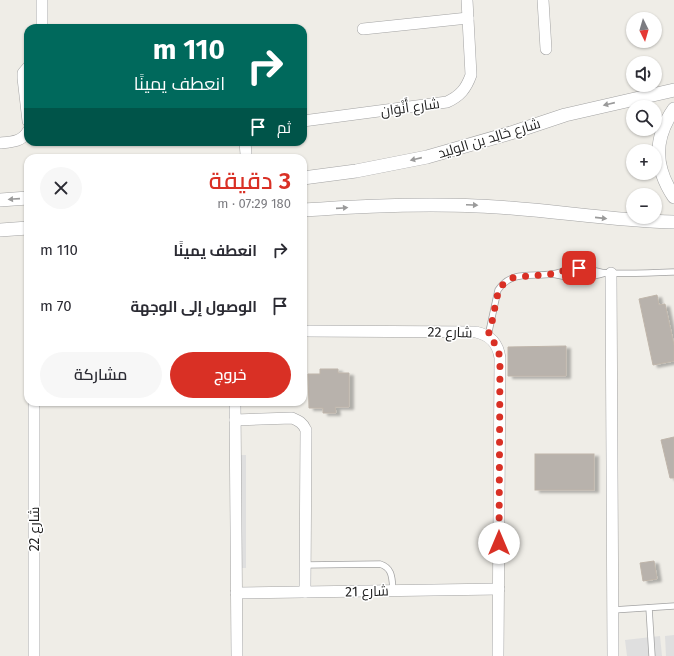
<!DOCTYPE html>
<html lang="ar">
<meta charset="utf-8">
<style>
:root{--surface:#fff;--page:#f7f7f7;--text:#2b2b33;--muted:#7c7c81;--accent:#d93025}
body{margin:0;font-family:"Fira Sans",Cairo,sans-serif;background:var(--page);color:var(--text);direction:rtl;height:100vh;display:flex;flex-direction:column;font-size:15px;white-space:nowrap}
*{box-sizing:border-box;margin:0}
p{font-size:13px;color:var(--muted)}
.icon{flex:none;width:22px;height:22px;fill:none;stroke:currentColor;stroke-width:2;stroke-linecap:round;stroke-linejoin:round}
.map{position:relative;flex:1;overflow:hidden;direction:ltr}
.panel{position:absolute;left:24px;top:154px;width:283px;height:252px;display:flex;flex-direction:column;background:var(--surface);border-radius:12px;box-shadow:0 1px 3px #0004;direction:rtl}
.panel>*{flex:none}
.banner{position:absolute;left:24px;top:24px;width:283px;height:122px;border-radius:12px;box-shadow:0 1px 3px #0004;direction:rtl;background:#00695c;color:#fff;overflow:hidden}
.needle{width:26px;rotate:175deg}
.fabs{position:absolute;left:626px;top:12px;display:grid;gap:8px}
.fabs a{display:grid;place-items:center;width:36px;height:36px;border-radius:50%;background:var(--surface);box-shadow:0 1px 3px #0004;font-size:20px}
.pin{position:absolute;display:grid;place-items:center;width:34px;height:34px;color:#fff;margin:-17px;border-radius:8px;box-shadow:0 2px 6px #0006}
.me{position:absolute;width:44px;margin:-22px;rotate:0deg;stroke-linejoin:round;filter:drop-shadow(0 0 3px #0008)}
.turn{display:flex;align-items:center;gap:14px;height:84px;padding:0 16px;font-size:18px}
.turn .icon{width:52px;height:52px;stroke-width:2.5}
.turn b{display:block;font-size:28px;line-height:34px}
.then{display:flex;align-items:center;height:38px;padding:0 16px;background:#0003;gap:8px;font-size:15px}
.round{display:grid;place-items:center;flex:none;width:42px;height:42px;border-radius:21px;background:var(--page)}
.overview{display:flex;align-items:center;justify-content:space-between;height:68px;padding:0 16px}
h1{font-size:24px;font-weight:600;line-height:30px;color:var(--accent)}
.cta{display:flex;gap:8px;margin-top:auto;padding:8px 16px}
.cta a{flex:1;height:46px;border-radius:24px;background:var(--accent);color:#fff;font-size:16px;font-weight:600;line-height:46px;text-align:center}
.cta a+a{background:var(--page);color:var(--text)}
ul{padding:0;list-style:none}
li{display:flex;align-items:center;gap:12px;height:56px;padding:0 16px}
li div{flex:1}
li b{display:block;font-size:15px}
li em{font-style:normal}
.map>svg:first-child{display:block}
.parking{fill:#dfdfdf}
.building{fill:#b8b2ac;stroke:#bfb5aa;filter:url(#shadow)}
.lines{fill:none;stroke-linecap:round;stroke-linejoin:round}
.service-casing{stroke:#a3a3a3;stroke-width:7}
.minor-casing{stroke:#a3a3a3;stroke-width:12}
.tertiary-casing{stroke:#a3a3a3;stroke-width:14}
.service{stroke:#fff;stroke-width:5.5}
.minor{stroke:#fff;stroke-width:11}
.tertiary{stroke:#fff;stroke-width:13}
.oneway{fill:#9a9a9a}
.route{stroke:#d93025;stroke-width:7;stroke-dasharray:0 12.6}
.labels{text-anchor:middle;stroke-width:3;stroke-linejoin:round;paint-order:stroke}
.street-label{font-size:14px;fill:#1f1f1f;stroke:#fff}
</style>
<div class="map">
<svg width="674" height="656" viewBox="0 0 674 656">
<defs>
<filter id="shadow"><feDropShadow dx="4.5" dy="2.5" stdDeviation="1" flood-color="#0004"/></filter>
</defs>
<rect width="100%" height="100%" fill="#efede7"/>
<!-- parking -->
<g class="parking">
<rect x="235" y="455" width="11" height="113"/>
<polygon points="674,635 674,656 666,656 665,636"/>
<polygon points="660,636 662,656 627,656 625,640"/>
</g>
<!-- building -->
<g class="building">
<polygon points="657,295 659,305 665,304 674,345 674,361 653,365 639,299"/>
<polygon points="566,346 566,376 508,376 508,347"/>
<polygon points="320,369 338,369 338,373 349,373 349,407 335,407 336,413 323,413 323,408 309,408 308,374 320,374"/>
<polygon points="674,437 674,478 670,478 661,440"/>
<rect x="535" y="454" width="59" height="36"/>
<polygon points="654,561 657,579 643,581 640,563"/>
</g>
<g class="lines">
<!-- service casing -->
<g class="service-casing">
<g id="service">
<path d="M552,274C571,279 587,279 606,273"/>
<path d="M488,336L498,290C511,270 532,277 552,274C562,272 571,268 582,268C591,269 600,273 609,273C631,274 652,273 674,272"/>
<path d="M305,565L380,564C393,568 392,579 393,591"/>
<polyline points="649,608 652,656"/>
<polyline points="613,610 674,606"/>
</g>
</g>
<!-- minor casing -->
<g class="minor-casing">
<g id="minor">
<polyline points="42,0 42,28"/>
<polyline points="543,0 546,49"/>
<polyline points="363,29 468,18"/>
<polyline points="28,67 23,73 23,78 28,121"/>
<path d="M303,121L447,102C460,96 466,89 471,75L467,0"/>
<path d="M0,143C11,142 22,142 28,131"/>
<polyline points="245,158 246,154 245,142"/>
<polyline points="611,273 613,656"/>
<path d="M303,331L476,332C490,335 498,343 500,358L498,656"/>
<polyline points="34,402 34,656"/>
<polyline points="235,402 237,656"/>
<path d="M235,420L292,418C299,421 303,423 306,430L305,592"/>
<polyline points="236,593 499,589"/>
</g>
</g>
<!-- tertiary casing -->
<g class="tertiary-casing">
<g id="tertiary">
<path d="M674,109C653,139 654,167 674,197"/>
<polyline points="303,178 356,171 427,157 514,132 565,115 674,90"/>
<polyline points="0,200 28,198"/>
<path d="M303,210C361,206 419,203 477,206C543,208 608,221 674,222"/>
<polyline points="0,230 28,228"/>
</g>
</g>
<!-- service -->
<use href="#service" class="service"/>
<!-- minor -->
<use href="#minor" class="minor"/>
<!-- tertiary -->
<use href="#tertiary" class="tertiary"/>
</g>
<!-- one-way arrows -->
<defs><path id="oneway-solid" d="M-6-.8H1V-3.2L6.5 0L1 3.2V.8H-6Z"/></defs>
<g class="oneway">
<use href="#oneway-solid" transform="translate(609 104) rotate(167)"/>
<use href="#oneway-solid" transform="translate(416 159) rotate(167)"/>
<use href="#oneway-solid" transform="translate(14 199) rotate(176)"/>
<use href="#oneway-solid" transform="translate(472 205) rotate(2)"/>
<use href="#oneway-solid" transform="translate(342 208) rotate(-4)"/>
<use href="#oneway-solid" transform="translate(601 218) rotate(6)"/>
</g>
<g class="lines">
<!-- route -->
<path class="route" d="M499,543L500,358L497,346L488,336C490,328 493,320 494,312C497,296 498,282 515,277L552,274L570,269L579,268"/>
</g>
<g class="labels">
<!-- street labels -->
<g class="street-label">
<text transform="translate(410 107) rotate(-8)" y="5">شارع أَنْوَان</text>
<text transform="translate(489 138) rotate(-17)" y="5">شارع خالِد بن الوليد</text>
<text transform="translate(450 332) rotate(1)" y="5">شارع 22</text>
<text transform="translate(34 529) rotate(-90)" y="5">شارع 22</text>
<text transform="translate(367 591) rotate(-1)" y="5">شارع 21</text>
</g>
</g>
</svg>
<div class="fabs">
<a><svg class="needle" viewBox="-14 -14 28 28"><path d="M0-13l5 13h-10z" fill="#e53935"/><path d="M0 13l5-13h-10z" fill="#7c7c81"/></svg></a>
<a><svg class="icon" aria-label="sound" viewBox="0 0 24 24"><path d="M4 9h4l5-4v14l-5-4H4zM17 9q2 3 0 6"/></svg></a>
<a><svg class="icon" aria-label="search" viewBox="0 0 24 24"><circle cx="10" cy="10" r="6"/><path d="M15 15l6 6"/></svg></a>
<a>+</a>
<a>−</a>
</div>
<div class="pin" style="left:579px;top:268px;background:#d93025"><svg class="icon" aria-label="arrive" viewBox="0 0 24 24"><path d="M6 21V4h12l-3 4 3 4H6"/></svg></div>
<svg class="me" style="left:499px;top:543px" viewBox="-20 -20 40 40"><circle r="19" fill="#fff"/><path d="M0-13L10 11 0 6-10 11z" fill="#d93025"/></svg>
<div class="banner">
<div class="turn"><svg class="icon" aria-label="right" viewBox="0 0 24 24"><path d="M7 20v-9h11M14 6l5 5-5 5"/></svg><div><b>110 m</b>انعطف يمينًا</div></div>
<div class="then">ثم<svg class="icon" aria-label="arrive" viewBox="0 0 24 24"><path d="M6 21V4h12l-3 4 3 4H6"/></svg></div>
</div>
<section class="panel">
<div class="overview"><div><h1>3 دقيقة</h1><p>180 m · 07:29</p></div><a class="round"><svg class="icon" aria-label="close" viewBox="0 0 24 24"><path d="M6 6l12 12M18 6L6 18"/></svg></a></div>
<ul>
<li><svg class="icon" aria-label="right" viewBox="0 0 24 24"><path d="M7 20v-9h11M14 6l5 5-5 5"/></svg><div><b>انعطف يمينًا</b></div><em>110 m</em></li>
<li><svg class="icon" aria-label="arrive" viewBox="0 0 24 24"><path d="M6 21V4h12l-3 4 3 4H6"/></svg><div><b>الوصول إلى الوجهة</b></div><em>70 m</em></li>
</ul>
<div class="cta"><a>خروج</a><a>مشاركة</a></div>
</section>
</div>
